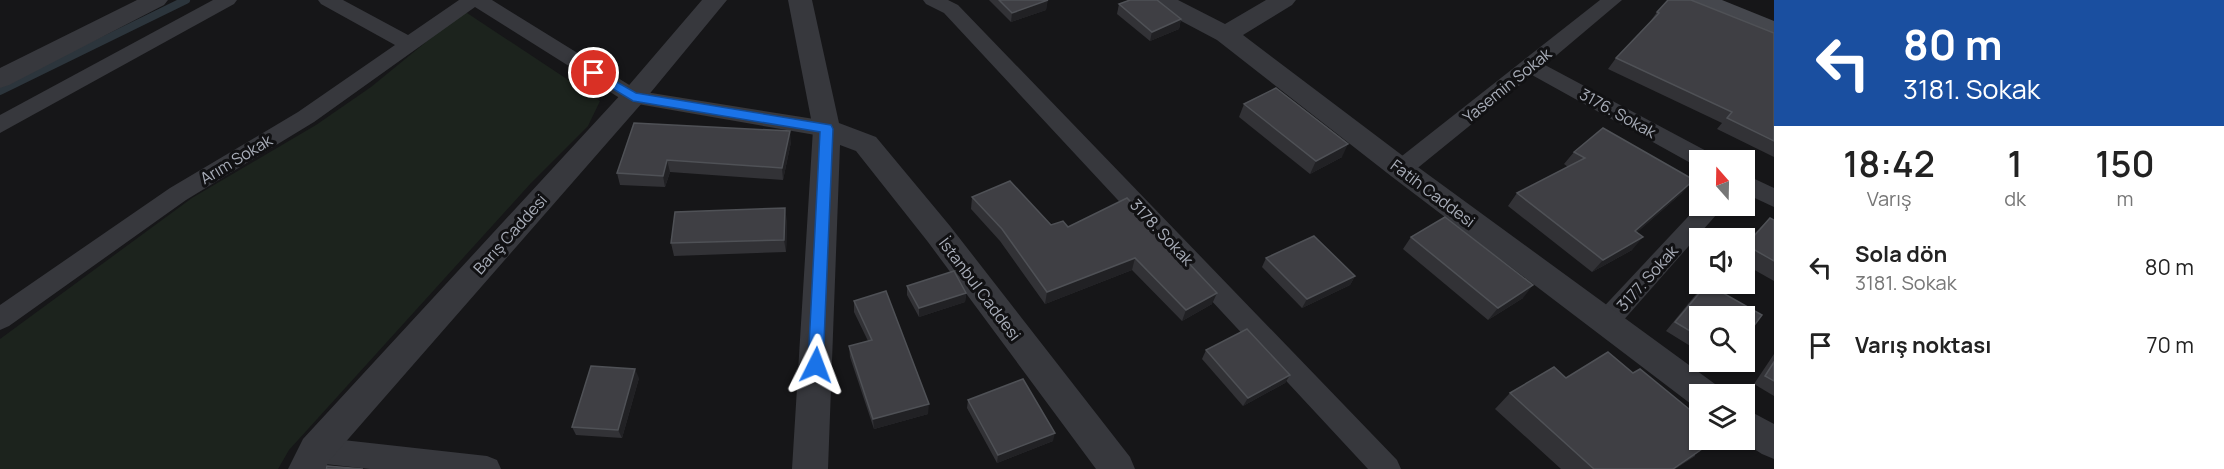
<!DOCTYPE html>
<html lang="tr">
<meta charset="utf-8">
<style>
:root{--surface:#fff;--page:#f6f6f6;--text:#222;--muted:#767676}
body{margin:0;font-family:Manrope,sans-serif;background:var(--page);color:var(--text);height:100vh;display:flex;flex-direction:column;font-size:22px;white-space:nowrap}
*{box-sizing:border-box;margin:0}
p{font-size:20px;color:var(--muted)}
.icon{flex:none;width:33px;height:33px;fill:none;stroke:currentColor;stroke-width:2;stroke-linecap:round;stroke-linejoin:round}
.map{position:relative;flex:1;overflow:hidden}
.details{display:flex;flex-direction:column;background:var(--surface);width:450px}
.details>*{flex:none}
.top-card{background:#1a4fa0;color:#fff;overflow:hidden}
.needle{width:39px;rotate:340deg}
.tools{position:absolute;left:1689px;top:150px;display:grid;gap:12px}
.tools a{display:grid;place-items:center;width:66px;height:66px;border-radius:0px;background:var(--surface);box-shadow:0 2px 4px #0004;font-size:30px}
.pin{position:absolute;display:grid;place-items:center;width:51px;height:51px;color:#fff;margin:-26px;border:3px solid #fff;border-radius:50%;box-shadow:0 2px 6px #0007}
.me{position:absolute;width:66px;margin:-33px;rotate:3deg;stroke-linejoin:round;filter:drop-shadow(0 0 4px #0008)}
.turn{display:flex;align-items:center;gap:21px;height:126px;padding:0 30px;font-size:27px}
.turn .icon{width:78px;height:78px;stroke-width:2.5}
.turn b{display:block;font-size:42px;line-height:51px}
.eta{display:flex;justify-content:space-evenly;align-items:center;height:102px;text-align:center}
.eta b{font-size:36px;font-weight:600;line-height:42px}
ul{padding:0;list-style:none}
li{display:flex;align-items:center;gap:18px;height:78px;padding:0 30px}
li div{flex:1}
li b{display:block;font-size:22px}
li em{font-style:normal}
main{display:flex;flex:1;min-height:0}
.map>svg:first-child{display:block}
.green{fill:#1c231d}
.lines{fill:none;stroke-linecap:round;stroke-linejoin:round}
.stream{stroke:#2c353c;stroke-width:8}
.minor{fill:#37383d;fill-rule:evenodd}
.tertiary{fill:#37383d;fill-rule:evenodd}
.secondary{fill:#45474d;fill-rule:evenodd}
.wall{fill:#323236}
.shaded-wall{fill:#212124}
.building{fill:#3f3f44;stroke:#4f5156;stroke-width:1.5}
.route{fill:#1a73e8;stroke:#114b97;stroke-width:1.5}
.labels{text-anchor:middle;stroke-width:6;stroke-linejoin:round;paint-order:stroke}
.street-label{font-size:16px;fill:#a8adb8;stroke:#111113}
</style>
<main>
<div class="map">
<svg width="1774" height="469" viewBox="0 0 1774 469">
<rect width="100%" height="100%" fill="#161618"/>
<!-- green -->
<polygon class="green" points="464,11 600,101 588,126 531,183 289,450 278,469 0,469 0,339 192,198 316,125 371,87"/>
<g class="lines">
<!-- stream -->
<polyline class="stream" points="0,91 186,0"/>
<!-- minor -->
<g class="minor">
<polygon points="213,0 237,0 234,4 0,133 0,115"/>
<polygon points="318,0 343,0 408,35 459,0 492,0 639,91 827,121 835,124 838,129 835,134 827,137 626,102 475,7 314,122 186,200 9,326 0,330 0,305 170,188 298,112 395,45 321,4"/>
<polygon points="923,0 948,0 958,5 1397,460 1401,469 1368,469 944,13 926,4"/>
<polygon points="1600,0 1622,0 1545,65 1712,154 1715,160 1700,160 1700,167 1696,166 1532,75 1409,175 1401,177 1393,175 1390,169 1393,163"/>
<polygon points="1744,174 1774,188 1774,207 1744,193"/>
<polygon points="1700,204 1724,206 1614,331 1605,334 1596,331 1592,323 1596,315"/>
<polygon points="316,437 487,456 497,460 501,469 370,469 316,463 306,459 302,450 306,441"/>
</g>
<!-- tertiary -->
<g class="tertiary">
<polygon points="137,0 168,0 164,5 9,85 0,88 0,68"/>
<polygon points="702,0 727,0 642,103 329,461 325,469 288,469 303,439 624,91"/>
<polygon points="788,0 812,0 839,123 876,137 950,226 1130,457 1135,469 1096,469 928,242 856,151 840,145 828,469 792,469 813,129"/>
<polygon points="1147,0 1178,0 1225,24 1266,0 1296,0 1292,5 1243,35 1411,162 1715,384 1720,394 1700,394 1700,408 1691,404 1391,176 1217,40 1151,5"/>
<polygon points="1744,408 1774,424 1774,459 1762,454 1740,440 1744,440"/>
</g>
<!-- secondary -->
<polygon class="secondary" points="1686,0 1722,0 1774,21 1774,40 1690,6"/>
</g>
<!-- wall -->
<g class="wall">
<polygon points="989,0 1047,0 1046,10 1011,22"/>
<polygon points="1119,4 1181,19 1179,29 1150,41 1117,14"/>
<polygon points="1657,12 1774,33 1774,157 1717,129 1722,123 1608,69 1616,58 1650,22"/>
<polygon points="1244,104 1342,157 1310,174 1239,117"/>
<polygon points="634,123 791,142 783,180 670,172 665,187 620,185 617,173"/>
<polygon points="1574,152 1682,193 1637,232 1632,250 1592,272 1508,206 1517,193 1568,167 1564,164"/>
<polygon points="972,197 1051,225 1068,227 1127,198 1212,304 1182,321 1132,270 1045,304 1000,241 971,209"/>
<polygon points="1770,218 1774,220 1774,281 1744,264 1744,244"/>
<polygon points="787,221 786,252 674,256 671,243"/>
<polygon points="1411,237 1523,298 1488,320 1403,249"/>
<polygon points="1266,258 1355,276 1350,285 1302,308 1262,267"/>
<polygon points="1707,284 1700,316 1700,352 1666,331 1697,293"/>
<polygon points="907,286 966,293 965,302 919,317 907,295"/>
<polygon points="854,301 928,414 874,429 850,357 849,346 868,341 854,312"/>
<polygon points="1206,350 1290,375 1285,383 1243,406 1202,359"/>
<polygon points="1774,354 1774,396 1754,384"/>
<polygon points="1716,362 1725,362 1721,365"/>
<polygon points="1633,373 1700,420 1695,424 1695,456 1675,469 1561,469 1495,409 1510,393"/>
<polygon points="639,378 622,438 576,435 572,427"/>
<polygon points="968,400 1053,441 997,463 967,408"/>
</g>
<!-- shaded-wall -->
<g class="shaded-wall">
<polygon points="1048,0 1046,10 1011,22 1012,13"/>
<polygon points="1181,19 1179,29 1150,41 1152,32"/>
<polygon points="790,131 791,142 783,180 782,168"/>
<polygon points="1348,144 1342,157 1310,174 1316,161"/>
<polygon points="667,160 670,172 665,187 663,176"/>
<polygon points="1694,180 1682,193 1624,244 1635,231"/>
<polygon points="785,208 787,221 786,252 784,240"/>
<polygon points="1643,237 1632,250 1592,272 1603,260"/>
<polygon points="1135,258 1132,270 1045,304 1047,292"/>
<polygon points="1355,276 1350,285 1302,308 1307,299"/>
<polygon points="1533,285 1523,298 1488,320 1498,308"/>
<polygon points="966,293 965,302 919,317 919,308"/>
<polygon points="1217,293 1212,304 1182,321 1186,310"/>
<polygon points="635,369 639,378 622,438 618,430"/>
<polygon points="1290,375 1285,383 1243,406 1248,398"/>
<polygon points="929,404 928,414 874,429 873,419"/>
<polygon points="1055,433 1053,441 997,463 998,455"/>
<polygon points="1715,440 1675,469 1673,469"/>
</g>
<!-- building -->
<g class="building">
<polygon points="999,0 1048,0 1012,13"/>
<polygon points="1130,0 1157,0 1181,19 1152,32 1119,4"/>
<polygon points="1668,0 1691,0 1774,33 1774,141 1727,118 1732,112 1616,58 1659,13 1657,12"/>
<polygon points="1276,88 1348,144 1316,161 1244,104"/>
<polygon points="634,123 790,131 782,168 667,160 663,176 617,173"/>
<polygon points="1603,128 1694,180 1635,231 1643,237 1603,260 1517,193 1585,158 1574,152"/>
<polygon points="1010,181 1051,225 1063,221 1068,227 1127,198 1217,293 1186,310 1135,258 1047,292 1002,229 972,197"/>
<polygon points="785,208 784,240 671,243 675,212"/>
<polygon points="1445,217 1533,285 1498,308 1411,237"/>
<polygon points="1770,218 1774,220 1774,261 1746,245"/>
<polygon points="1314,236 1355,276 1307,299 1266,258"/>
<polygon points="954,271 966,293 919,308 907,286"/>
<polygon points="1707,284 1762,315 1744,339 1744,316 1700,316 1700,337 1675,322"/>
<polygon points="886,291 929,404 873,419 849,346 872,340 854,301"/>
<polygon points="1247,329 1290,375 1248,398 1206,350"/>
<polygon points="1608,352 1633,373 1640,369 1700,418 1700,420 1694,423 1700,427 1700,440 1715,440 1673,469 1594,469 1510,393 1554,367 1566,378"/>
<polygon points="1774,362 1774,381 1765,376"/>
<polygon points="591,366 635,369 618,430 572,427"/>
<polygon points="1023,379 1055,433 998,455 968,400"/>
<polygon points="327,466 363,469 326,469"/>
</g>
<!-- route -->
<polygon class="route" points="594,69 636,93 831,125 833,129 823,365 821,369 816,371 810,369 808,365 820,132 633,101 590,75 590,70"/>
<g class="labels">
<!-- street labels -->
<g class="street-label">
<text transform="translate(1507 85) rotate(-39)" y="6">Yasemin Sokak</text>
<text transform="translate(1618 113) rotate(29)" y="6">3176. Sokak</text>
<text transform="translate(236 159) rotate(-31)" y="6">Arım Sokak</text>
<text transform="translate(1433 193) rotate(37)" y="6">Fatih Caddesi</text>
<text transform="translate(1162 232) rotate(47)" y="6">3178. Sokak</text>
<text transform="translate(510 234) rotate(-48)" y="6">Barış Caddesi</text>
<text transform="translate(1647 278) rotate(-48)" y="6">3177. Sokak</text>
<text transform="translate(980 289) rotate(53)" y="6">İstanbul Caddesi</text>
</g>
</g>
</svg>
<div class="tools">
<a><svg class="needle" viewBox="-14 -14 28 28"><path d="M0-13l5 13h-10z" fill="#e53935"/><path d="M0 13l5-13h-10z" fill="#767676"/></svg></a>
<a><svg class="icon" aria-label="sound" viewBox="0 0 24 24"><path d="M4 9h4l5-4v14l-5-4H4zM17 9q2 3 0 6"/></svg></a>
<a><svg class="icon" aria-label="search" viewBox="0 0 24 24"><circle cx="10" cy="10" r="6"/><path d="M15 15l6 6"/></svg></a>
<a><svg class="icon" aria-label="layers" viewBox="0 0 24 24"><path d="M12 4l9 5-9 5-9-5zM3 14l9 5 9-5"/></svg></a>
</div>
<div class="pin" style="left:594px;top:73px;background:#d93025"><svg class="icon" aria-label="arrive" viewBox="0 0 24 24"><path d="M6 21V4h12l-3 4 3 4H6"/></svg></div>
<svg class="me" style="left:816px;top:365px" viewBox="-20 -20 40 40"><path d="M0-17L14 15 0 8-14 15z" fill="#1a73e8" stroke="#fff" stroke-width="4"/></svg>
</div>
<section class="details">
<div class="top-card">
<div class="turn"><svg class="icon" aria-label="left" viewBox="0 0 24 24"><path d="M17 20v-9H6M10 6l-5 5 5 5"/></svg><div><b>80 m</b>3181. Sokak</div></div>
</div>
<div class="eta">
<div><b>18:42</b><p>Varış</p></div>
<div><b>1</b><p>dk</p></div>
<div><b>150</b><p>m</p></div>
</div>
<ul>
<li><svg class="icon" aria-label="left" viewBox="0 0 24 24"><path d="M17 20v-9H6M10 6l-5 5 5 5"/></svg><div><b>Sola dön</b><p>3181. Sokak</p></div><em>80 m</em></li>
<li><svg class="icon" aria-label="arrive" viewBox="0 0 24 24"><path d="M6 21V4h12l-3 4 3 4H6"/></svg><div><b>Varış noktası</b></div><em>70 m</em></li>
</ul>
</section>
</main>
